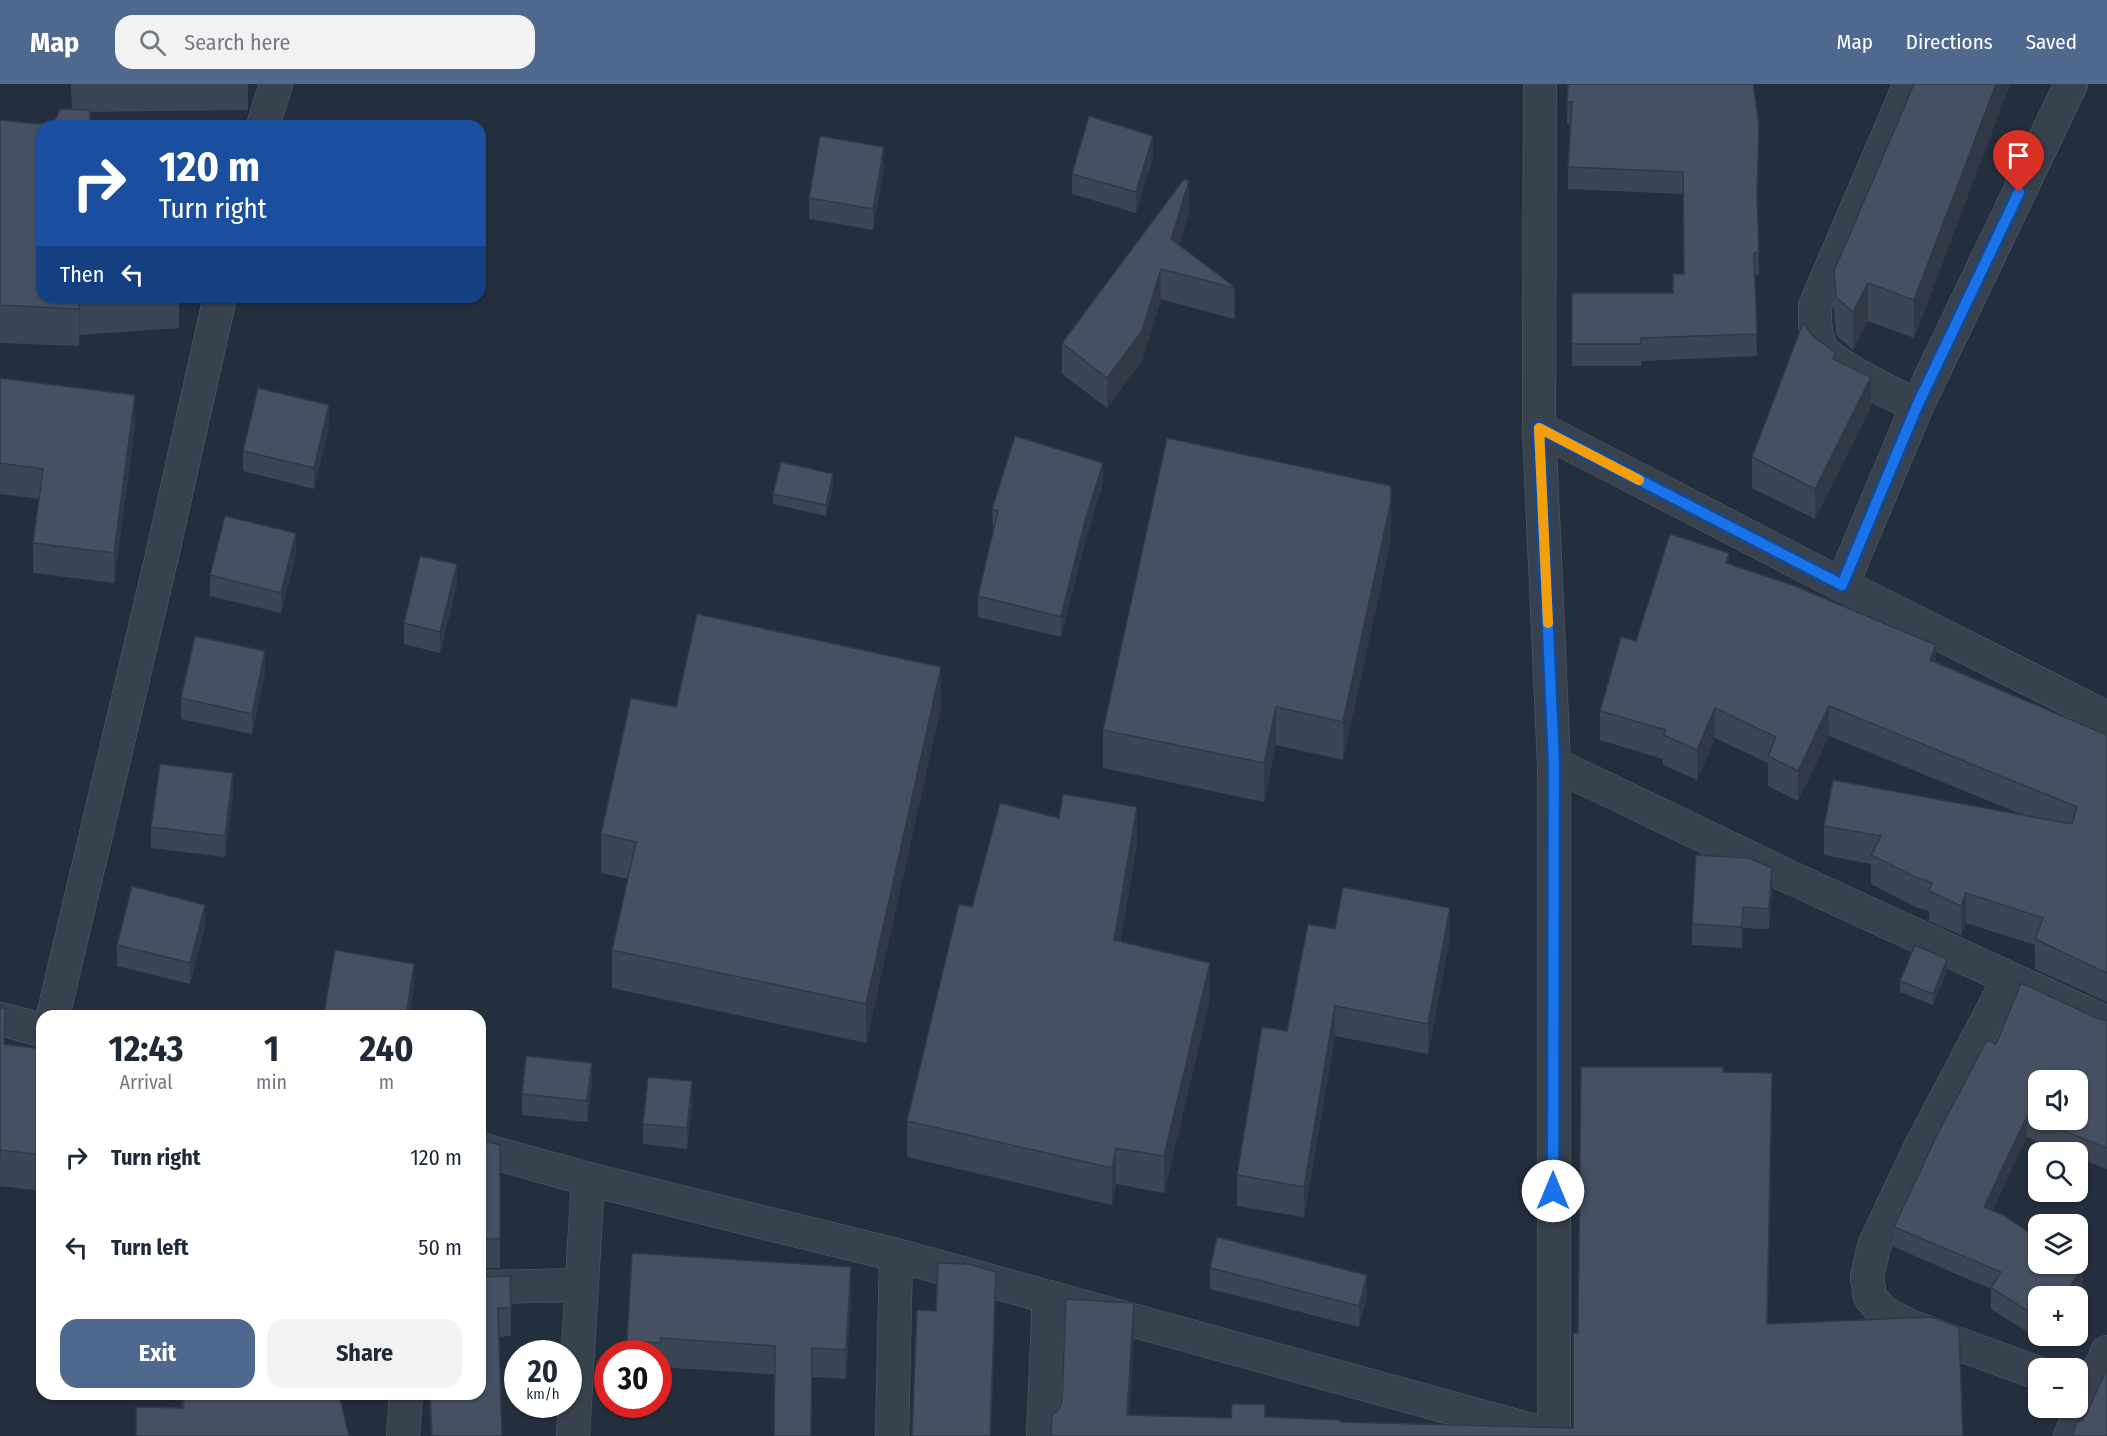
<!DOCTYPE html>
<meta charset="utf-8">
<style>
:root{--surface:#fff;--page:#f2f2f3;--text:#1f2937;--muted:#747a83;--accent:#4f688e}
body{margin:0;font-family:"Fira Sans Condensed",sans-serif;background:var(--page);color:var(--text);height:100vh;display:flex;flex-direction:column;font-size:22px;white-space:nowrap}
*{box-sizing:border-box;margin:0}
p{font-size:20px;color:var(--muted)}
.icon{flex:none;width:33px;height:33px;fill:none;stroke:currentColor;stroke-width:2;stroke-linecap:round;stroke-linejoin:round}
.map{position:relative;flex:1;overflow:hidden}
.sheet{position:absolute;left:36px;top:926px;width:450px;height:390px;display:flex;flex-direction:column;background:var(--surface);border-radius:18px;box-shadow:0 2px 4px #0004}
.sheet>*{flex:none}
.banner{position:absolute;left:36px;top:36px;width:450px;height:183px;border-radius:18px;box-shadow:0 2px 4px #0004;background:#1a4fa0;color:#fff;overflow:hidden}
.controls{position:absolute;left:2028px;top:986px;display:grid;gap:12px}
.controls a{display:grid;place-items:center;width:60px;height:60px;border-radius:12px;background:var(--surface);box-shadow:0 2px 4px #0004;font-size:30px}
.speed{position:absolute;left:504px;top:1256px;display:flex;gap:12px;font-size:30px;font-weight:700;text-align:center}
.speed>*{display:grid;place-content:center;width:78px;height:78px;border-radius:50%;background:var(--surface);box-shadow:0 2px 4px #0004;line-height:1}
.speed small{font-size:15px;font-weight:400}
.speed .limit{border:9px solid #d22;background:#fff;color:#111}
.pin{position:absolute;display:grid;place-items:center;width:51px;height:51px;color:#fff;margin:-62px -26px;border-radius:50% 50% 50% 0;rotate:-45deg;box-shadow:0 0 6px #0007}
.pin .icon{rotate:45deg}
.me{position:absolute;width:66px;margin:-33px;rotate:0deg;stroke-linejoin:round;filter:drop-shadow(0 0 4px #0008)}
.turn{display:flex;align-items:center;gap:21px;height:126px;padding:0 24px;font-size:27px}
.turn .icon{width:78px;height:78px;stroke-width:2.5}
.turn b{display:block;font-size:42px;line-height:51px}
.then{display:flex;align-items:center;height:57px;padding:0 24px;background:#0003;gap:12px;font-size:22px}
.eta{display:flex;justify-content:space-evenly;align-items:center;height:102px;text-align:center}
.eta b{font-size:36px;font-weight:700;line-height:42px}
.cta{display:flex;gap:12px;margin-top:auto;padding:12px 24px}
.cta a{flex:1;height:69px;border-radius:18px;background:var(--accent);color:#fff;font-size:24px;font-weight:700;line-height:69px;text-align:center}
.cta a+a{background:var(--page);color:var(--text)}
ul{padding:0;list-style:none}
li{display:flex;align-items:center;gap:18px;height:90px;padding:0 24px}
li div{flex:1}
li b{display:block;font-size:22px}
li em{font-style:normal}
header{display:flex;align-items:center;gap:36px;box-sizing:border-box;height:84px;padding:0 30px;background:var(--accent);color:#fff}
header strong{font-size:28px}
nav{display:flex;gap:33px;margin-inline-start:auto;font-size:21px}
.search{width:420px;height:54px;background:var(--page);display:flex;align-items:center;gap:15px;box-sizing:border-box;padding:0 21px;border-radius:18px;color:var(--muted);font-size:22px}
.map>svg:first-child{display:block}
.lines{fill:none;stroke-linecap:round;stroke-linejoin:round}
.street-casing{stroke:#565f6c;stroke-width:34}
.street{stroke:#38414e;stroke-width:33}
.wall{fill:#3b4654}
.shaded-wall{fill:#303945}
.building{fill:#455162;stroke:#303945;stroke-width:1.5;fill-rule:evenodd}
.route-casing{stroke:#114b97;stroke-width:15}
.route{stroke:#1a73e8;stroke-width:10}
.slow{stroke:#f59e0b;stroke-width:10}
</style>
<header>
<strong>Map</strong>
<div class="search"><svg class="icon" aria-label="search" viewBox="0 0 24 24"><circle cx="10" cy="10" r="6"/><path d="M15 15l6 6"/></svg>Search here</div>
<nav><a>Map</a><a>Directions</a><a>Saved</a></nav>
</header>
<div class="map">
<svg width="2107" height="1352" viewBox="0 0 2107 1352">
<rect width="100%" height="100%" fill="#242f3e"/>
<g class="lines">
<!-- street casing -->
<g class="street-casing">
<g id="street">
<polyline points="1540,0 1539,344 1842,501 2107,634"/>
<path d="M1910,0L1815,222C1815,236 1814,251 1821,263C1830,280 1897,312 1917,322"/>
<polyline points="263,42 276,0"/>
<polyline points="1539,344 1554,680 1554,1352"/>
<polyline points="1842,501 1917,322 2071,0"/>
<polyline points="1554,680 1798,797 2107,939"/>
<polyline points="2009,895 1920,1064 1874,1162 1867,1193 1870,1213 1884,1229 1912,1243 2038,1289"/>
<polyline points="53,932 161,476 220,213"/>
<polyline points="0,935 42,946"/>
<polyline points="480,1065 588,1095 896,1171 1553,1352"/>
<polyline points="480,1203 582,1201"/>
<polyline points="403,1352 406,1310"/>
<polyline points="573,1352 588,1095"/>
<polyline points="892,1352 896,1171"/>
<polyline points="1043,1352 1049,1213"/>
<polyline points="2070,1352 2107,1268"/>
</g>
</g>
<!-- street -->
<use href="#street" class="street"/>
</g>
<!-- wall -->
<g class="wall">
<polygon points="71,0 248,0 248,26 90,28 90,42 42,213 179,213 179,244 80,251 79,262 0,259 0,36 40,40 50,39 72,25"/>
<polygon points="1568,0 1759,62 1757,118 1759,191 1755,191 1757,272 1641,277 1641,282 1572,282 1572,209 1673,209 1673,190 1684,190 1683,110 1568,105 1568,83 1570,40 1567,40"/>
<polygon points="1914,0 2010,0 1914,254 1868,237 1853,266 1836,251 1834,226 1834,187"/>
<polygon points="1153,73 1136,129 1072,110 1072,90"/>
<polygon points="884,83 873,146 809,135 809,114"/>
<polygon points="1189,128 1179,161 1235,203 1235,233 1234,235 1161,215 1142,277 1107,324 1062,290 1062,259"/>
<polygon points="1836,276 1871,323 1815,435 1752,404 1752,373"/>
<polygon points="0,294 135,341 114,499 33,489 33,459 39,415 0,410"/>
<polygon points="329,342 314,405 243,387 243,367"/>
<polygon points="1103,399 1085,458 1061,553 978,533 978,512 993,446 992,425"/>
<polygon points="833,401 826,432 773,420 773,410"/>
<polygon points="1391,455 1343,676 1276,661 1264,718 1103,684 1103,646"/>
<polygon points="296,470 281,529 210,512 210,491"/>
<polygon points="1729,480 1936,579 2107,651 2107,918 2035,885 2035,861 1966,839 1961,851 1929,837 1929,827 1915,823 1871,800 1871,780 1824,771 1824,742 2026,732 1829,652 1798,717 1768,702 1768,679 1715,654 1697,696 1663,681 1663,675 1600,656 1600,627"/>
<polygon points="457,501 440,569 404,560 404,539"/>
<polygon points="265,588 252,650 181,635 181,614"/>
<polygon points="941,622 866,959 612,904 612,866 628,795 601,789 601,750 676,623"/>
<polygon points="233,710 225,773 151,764 151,743"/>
<polygon points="1137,760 1120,858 1210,915 1164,1109 1116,1100 1112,1121 907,1073 907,1037 972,823"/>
<polygon points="1772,805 1769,845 1743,844 1742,864 1692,861 1692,840"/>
<polygon points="205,842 190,900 117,882 117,861"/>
<polygon points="1335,845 1450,854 1428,970 1335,952 1304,1133 1237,1122 1237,1091 1287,947"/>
<polygon points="1947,886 1933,921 1900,908 1900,897"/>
<polygon points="414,901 409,932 324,932 324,928"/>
<polygon points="0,924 5,960 42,965 42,1107 0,1102 0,1112"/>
<polygon points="2099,935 2107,936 2107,1085 2078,1074 2078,1068 2063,1068 2027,1053 1992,1127 2083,1203 2077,1212 2038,1212 2038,1251 2053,1251 2047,1260 1991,1225 1991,1205 1894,1163 1894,1143 1996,960"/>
<polygon points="592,1000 587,1038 522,1031 522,1010"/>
<polygon points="692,1018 687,1065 643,1060 643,1040"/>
<polygon points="480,1056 500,1061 500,1184 480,1184"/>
<polygon points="1210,1184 1367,1212 1359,1243 1210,1205"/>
<polygon points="480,1193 511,1224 511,1252 499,1253 502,1352 431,1352 429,1310 480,1310"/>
<polygon points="851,1212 846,1295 661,1283 660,1288 658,1288 658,1269 627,1269 627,1257"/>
<polygon points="181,1310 339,1310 182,1323"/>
</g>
<!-- shaded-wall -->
<g class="shaded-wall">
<polygon points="1996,0 2010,0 1914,254 1914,216"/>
<polygon points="1153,52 1153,73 1136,129 1136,108"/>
<polygon points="884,63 884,83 873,146 873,125"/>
<polygon points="1189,97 1189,128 1171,185 1171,155"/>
<polygon points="1161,185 1161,215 1142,277 1107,324 1107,294"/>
<polygon points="1868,199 1868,237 1853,266 1853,228"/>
<polygon points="1235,203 1235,233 1234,235 1234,204"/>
<polygon points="80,214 80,251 79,262 79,225"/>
<polygon points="1871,293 1871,323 1815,435 1815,405"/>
<polygon points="135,311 135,341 114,499 114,469"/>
<polygon points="329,321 329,342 314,405 314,384"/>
<polygon points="1103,379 1103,399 1085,458 1061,553 1061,533 1085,437"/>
<polygon points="833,390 833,401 826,432 826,421"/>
<polygon points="1391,417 1391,455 1343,676 1343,638"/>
<polygon points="296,449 296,470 281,529 281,509"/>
<polygon points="1729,469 1729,499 1726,479"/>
<polygon points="457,480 457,501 440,569 440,548"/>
<polygon points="1936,561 1936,591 1930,576"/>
<polygon points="265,567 265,588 252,650 252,630"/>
<polygon points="941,583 941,622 866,959 866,920"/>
<polygon points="1829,622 1829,652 1798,717 1798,687"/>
<polygon points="1276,623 1276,661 1264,718 1264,679"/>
<polygon points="1715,624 1715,654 1697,696 1697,666"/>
<polygon points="233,689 233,710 225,773 225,752"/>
<polygon points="1137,723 1137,760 1114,893 1114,856"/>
<polygon points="1772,784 1772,805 1769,845 1769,825"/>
<polygon points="1966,809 1966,839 1961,851 1961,822"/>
<polygon points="205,821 205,842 190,900 190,879"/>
<polygon points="1743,823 1743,844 1742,864 1742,843"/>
<polygon points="1450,824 1450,854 1428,970 1428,940"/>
<polygon points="1947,875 1947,886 1933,921 1933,910"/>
<polygon points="1210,879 1210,915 1164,1109 1164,1072"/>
<polygon points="414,880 414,901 409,932 406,932"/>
<polygon points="1335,922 1335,952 1304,1133 1304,1103"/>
<polygon points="592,979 592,1000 587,1038 587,1017"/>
<polygon points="1772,989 1772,1026 1767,1277 1767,1240"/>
<polygon points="692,997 692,1018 687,1065 687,1044"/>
<polygon points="2027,1032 2027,1053 1984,1144 1984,1123"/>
<polygon points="1116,1064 1116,1100 1112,1121 1112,1084"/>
<polygon points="2083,1182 2083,1203 2077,1212 2064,1212"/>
<polygon points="851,1183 851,1212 846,1295 846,1266"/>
<polygon points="996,1188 996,1218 991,1352 990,1352"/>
<polygon points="1367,1191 1367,1212 1359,1243 1359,1222"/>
<polygon points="1134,1219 1134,1256 1128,1352 1127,1331"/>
<polygon points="2047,1251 2053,1251 2047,1260"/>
</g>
<!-- building -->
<g class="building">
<polygon points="1568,0 1753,0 1759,40 1757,110 1759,168 1754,169 1757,250 1641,254 1641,260 1572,260 1572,209 1673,209 1673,190 1684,190 1683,88 1568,83 1572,18 1567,18"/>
<polygon points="1914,0 1996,0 1914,216 1868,199 1853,228 1836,213 1834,187"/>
<polygon points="60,25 90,26 90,42 42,42 42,213 91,213 80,214 79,225 0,221 0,36 40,40 50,39 57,33"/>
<polygon points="1089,32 1153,52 1136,108 1072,90"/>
<polygon points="820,52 884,63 873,125 809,114"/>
<polygon points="1184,95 1189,97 1171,155 1235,203 1234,204 1161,185 1142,247 1107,294 1062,259"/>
<polygon points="1803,239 1815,254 1836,269 1833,275 1871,293 1815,405 1752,373"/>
<polygon points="0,294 135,311 114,469 33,459 43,385 0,379"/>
<polygon points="258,304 329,321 314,384 243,367"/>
<polygon points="1015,352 1103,379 1085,437 1061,533 978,512 998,427 992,425"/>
<polygon points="1167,354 1391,402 1391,417 1343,638 1276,623 1264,679 1103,646"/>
<polygon points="781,378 833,390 826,421 773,410"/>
<polygon points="225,432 296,449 281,509 210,491"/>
<polygon points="1670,450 1729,469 1726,479 1795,502 1936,561 1930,576 2107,651 2107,889 2035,855 2043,834 1966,809 1961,822 1929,807 1932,799 1915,793 1871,771 1881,752 1824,742 1833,696 2072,740 2077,723 1829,622 1798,687 1768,672 1776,653 1715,624 1697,666 1663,651 1666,646 1600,627 1621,553 1636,557"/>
<polygon points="420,472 457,480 440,548 404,539"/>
<polygon points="697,530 941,583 866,920 612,866 636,758 601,750 631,614 676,623"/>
<polygon points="195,552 265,567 252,630 181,614"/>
<polygon points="160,680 233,689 225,752 151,743"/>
<polygon points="1063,710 1137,723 1114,856 1210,879 1164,1072 1116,1064 1112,1084 907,1037 959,820 972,823 1000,719 1059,734"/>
<polygon points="1696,771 1749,774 1772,784 1769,825 1743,823 1742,843 1692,840"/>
<polygon points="132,802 205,821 190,879 117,861"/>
<polygon points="1343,803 1450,824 1428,940 1335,922 1304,1103 1237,1091 1262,943 1287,947 1308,840 1335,845"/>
<polygon points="1915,861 1947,875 1933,910 1900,897"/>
<polygon points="335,866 414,880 406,932 346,932 324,928"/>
<path d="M2021,899L2099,935L2107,936V1064L2027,1032L1984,1123L2003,1131L2038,1154V1179H2078V1178L2083,1182L2064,1212H2038V1233L1991,1204L2001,1188L1894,1143L1937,1051L1987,956L1996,960ZM2038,996H2078V1035H2038Z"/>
<polygon points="0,924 5,924 4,960 42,965 42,1071 0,1066 0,1076"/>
<polygon points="526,972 592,979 587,1017 522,1010"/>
<polygon points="1581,983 1723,983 1723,988 1772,989 1767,1240 1931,1233 1959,1243 1963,1352 1051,1352 1052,1331 1059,1325 1062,1316 1066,1215 1134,1219 1127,1331 1231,1334 1232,1320 1265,1320 1265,1333 1340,1336 1340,1338 1573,1344 1573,1249 1578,1249"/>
<polygon points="648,993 692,997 687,1044 643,1040"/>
<polygon points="480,1056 500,1061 500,1155 480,1155"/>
<polygon points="1217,1153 1367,1191 1359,1222 1210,1184"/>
<polygon points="632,1169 851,1183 846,1266 812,1264 811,1352 774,1352 775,1262 661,1254 660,1259 627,1257"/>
<polygon points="938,1179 968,1180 996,1188 990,1352 912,1352 917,1226 936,1227"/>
<polygon points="510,1192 511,1224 498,1224 502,1352 432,1352 430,1310 480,1310 480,1193"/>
<polygon points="2107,1284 2107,1352 2073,1352 2076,1338 2082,1336 2087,1329"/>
<polygon points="183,1310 339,1310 349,1352 136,1352 136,1323 184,1324"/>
</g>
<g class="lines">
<!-- route casing -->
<g class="route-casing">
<polyline id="route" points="1553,1107 1554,680 1539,344 1842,501 1917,322 2019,108"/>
</g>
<!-- route -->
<use href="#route" class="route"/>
<!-- slow -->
<polyline class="slow" points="1548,539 1539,344 1639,396"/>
</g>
</svg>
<div class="controls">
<a><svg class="icon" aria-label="sound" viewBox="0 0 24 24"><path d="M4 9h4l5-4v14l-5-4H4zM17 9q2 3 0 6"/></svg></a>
<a><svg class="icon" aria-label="search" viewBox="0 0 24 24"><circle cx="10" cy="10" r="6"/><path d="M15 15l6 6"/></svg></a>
<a><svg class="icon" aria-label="layers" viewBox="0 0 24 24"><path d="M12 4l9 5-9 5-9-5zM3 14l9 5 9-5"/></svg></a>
<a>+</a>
<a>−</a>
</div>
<div class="speed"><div>20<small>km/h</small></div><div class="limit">30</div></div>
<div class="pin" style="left:2019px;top:108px;background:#d93025"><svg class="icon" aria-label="arrive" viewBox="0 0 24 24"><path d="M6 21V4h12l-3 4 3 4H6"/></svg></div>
<svg class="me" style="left:1553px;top:1107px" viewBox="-20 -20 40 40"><circle r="19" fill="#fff"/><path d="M0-13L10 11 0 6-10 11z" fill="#1a73e8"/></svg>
<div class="banner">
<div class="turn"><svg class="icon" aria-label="right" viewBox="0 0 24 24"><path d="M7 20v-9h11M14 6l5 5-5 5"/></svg><div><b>120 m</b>Turn right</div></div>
<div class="then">Then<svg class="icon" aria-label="left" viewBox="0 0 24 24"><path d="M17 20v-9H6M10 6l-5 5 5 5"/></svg></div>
</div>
<section class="sheet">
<div class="eta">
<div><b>12:43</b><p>Arrival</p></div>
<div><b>1</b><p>min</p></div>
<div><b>240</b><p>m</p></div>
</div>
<ul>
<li><svg class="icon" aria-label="right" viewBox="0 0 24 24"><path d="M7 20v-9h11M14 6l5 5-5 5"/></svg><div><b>Turn right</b></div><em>120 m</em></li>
<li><svg class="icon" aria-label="left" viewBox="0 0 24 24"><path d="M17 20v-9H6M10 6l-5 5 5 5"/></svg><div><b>Turn left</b></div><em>50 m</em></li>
</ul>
<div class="cta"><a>Exit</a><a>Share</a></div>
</section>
</div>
